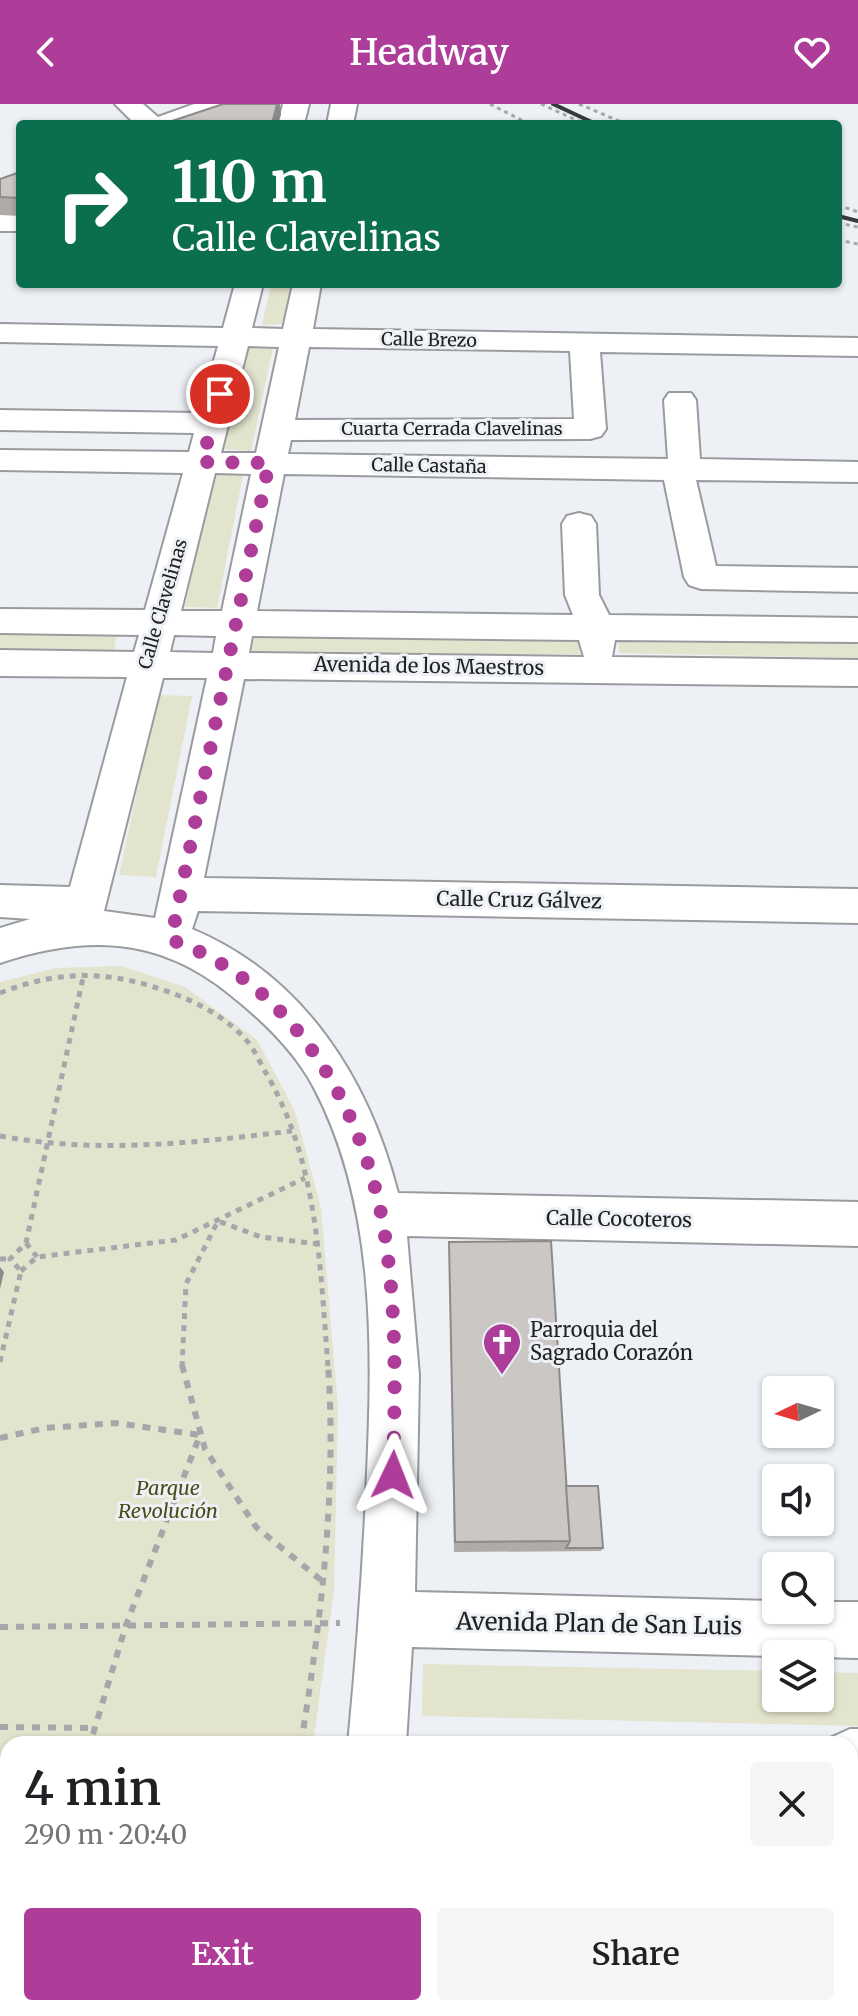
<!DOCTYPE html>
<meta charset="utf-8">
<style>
:root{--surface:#fff;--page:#f6f6f6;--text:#202124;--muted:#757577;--accent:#ad3d99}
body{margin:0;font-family:Merriweather,serif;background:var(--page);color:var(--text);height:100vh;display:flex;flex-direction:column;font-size:30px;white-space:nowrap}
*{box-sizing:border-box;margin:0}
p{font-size:26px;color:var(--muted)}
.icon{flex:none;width:44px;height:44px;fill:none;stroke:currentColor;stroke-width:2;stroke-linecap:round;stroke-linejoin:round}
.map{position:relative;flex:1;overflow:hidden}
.side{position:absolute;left:0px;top:1632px;width:858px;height:280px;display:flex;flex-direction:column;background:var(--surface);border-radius:24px 24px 0 0;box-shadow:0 2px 6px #0004}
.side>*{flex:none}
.hud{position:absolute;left:16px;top:16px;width:826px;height:168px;border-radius:8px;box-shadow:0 2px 6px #0004;background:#0b6e4f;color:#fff;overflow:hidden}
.needle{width:52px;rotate:265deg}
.tools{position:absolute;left:762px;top:1272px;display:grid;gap:16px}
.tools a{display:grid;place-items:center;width:72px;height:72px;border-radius:8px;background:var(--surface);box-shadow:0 2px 6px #0004;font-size:40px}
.pin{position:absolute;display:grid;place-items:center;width:68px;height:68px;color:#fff;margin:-34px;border:4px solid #fff;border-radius:50%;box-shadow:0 2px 8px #0007}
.me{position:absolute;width:88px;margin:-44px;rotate:2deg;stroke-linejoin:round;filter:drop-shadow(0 0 6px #0008)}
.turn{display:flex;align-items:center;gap:28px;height:168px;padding:0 24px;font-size:36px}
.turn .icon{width:104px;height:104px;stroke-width:2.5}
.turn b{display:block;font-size:56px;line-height:68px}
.round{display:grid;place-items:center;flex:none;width:84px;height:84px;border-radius:8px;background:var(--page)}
.overview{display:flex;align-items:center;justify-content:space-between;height:136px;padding:0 24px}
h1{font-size:48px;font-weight:600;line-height:60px}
.action{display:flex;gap:16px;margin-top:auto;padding:16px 24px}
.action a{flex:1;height:92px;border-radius:8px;background:var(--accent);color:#fff;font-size:32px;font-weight:600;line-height:92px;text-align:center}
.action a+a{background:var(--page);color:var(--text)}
header{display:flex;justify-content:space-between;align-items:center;height:104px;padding:0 24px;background:var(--accent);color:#fff;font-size:36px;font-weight:600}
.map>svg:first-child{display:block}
.green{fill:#e3e4ce}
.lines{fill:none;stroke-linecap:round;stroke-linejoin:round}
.minor-casing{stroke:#999b9f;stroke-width:4}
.path-far2{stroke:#a5a7aa;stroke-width:3;stroke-dasharray:4 4;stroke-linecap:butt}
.path-far1{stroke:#a5a7aa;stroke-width:5;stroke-dasharray:6 6;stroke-linecap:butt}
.path{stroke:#a5a7aa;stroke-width:6;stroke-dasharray:8 8;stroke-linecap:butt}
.minor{fill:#fff;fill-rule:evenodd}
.rail{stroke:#37393a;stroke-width:4}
.wall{fill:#aeaba9}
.shaded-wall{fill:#8d8b89}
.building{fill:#cac7c4;stroke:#8d8b89;stroke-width:2}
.route{stroke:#ad3d99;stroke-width:14;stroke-dasharray:0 25.2}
.labels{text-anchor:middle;stroke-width:6;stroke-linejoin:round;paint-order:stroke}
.far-street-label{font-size:18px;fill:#212223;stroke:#edf0f4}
.street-label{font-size:20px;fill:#212223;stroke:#edf0f4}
.poi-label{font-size:20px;fill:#212223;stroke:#edf0f4;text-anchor:start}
.park-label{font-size:20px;font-style:italic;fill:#4a4b17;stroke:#edf0f4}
.near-street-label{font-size:24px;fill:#212223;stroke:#edf0f4}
</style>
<header><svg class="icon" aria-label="back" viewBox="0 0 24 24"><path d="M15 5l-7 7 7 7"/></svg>Headway<svg class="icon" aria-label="heart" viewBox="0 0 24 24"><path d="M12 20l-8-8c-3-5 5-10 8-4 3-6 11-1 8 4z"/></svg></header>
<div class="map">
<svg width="858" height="1912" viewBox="0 0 858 1912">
<rect width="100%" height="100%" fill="#edf0f4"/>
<!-- green -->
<g class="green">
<polygon points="271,180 292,180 282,220 262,221"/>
<polygon points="246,243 273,244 251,347 223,345"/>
<polygon points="215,365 244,366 217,504 185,503"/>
<polygon points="0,528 117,528 114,547 0,546"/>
<polygon points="250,530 578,530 580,550 248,550"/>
<polygon points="618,533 858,537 858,554 619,549"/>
<polygon points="158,591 192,592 156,773 119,771"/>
<polygon points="121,862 185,883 257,936 295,1007 321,1104 338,1304 334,1487 313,1640 8,1640 8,1904 249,1904 247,1912 0,1912 0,878 56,864"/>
<polygon points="423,1560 776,1567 776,1594 820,1594 820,1568 858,1569 858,1622 422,1612"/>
</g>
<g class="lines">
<!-- minor casing -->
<g class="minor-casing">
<g id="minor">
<polygon points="115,0 143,0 158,13 194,0 231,0 227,5 188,20 135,20"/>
<polygon points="283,0 309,0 304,20 278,20"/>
<polygon points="331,0 357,0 353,20 327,20"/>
<rect x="0" y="111" width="20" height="16"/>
<path d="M235,180H263L252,224L283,225L293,180H321L313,225L858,234V252L600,248L606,325L601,332L590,335L291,336L288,350L668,355L664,296L669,289H691L696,296L700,355L858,358V378L696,376L716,462L858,464V488L701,485L689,481L684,473L664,376L284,370L257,507L573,511L565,491L562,420L567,412L579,409L591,412L596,420L599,491L609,511L858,514V538L615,536L612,553L858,556V582L244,575L204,774L858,785V819L198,807L192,825C304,872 369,975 398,1089L858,1098V1142L407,1132L419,1271L415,1488L776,1497V1506H820V1498H858V1554L412,1543L406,1640H348C356,1558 362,1475 366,1392C372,1257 379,1106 313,982C293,945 261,915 228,889C157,832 84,831 0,859V824L30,815L0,813V781L70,783L127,573L0,572V546L134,548L139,531L0,529V505L145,506L183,369L0,366V346L189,348L194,329L0,326V306L199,309L218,242L0,238V220L223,224ZM248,242L279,243L256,349H221ZM309,243L570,247L574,315L295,316ZM215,369L251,370L222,507H181ZM174,531L216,532L213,549L170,548ZM252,532L579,536L584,553L249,549ZM163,574H207L155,814L104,807Z"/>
<polygon points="850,1625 858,1625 858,1683 850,1683 850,1640 827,1640 830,1634"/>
<polygon points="285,1904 347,1904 345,1912 283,1912"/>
</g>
</g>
<!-- path-far2 -->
<g class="path-far2">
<polyline points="490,0 529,20"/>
<polyline points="541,0 585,20"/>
<polyline points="579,0 626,20"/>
<polyline points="838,101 858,108"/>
<polyline points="838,119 858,123"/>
<polyline points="838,136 858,140"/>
</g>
<!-- path-far1 -->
<g class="path-far1">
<path d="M0,889C52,868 101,866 154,883C187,893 224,910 247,937C255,946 260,959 266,969C318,1058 320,1162 328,1263"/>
<path d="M0,1032C98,1050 194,1039 292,1027"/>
<polyline points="26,1139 37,1153"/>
<polyline points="0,1155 10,1155"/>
<polyline points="21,1167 37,1153 176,1136 305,1074"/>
<polyline points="0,1258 21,1167 10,1155 26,1139 84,869"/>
<polyline points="182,1263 186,1180 218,1117 261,1133 318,1140"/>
</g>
<!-- path -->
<g class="path">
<polyline points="182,1261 205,1345 256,1423 321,1476"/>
<polyline points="0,1334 45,1324 116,1319 200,1331 126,1521 90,1640"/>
<polyline points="0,1523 340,1519"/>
<polyline points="0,1623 95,1624"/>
<path d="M301,1640C321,1515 337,1387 328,1261"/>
<polyline points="0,1796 8,1792"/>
<polyline points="43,1912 44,1904"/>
<polyline points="239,1912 241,1904"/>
</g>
<!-- minor -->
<use href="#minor" class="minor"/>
<!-- rail -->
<g class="rail">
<polyline points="553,0 596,20"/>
<polyline points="838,112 858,117"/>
</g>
</g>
<!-- wall -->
<g class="wall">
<polygon points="20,68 20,112 0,111 0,75"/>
<polygon points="449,1138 566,1382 603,1444 601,1447 454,1448"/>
</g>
<!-- shaded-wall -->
<g class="shaded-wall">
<polygon points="277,0 280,0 281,11 278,20 272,20"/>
<polygon points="0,1163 4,1168 0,1185"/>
</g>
<!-- building -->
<g class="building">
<polygon points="223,0 277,0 272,20 163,20"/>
<polygon points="20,68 20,94 0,93 0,75"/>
<polygon points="551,1137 570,1437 455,1438 449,1138"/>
<polygon points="566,1382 598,1382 603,1444 566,1444 570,1437"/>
</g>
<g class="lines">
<!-- route -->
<path class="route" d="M220,290L202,358L269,359L171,836C296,879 369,1013 386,1139C397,1215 395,1294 393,1371"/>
</g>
<!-- icons -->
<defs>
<g id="church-pin" transform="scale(2)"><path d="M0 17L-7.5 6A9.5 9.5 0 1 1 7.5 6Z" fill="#ad3d99" stroke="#edf0f4"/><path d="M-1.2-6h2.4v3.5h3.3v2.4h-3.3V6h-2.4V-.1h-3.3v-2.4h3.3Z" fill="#fff"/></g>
</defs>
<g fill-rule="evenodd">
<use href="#church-pin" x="502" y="1238"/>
</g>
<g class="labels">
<!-- far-street labels -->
<g class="far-street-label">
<text transform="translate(429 236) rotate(1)" y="6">Calle Brezo</text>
<text x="452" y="331">Cuarta Cerrada Clavelinas</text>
<text transform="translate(429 362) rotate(1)" y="6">Calle Castaña</text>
<text transform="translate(163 500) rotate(-74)" y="6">Calle Clavelinas</text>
</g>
<!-- street labels -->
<g class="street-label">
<text transform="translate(429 562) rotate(1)" y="7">Avenida de los Maestros</text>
<text transform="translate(519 796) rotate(1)" y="7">Calle Cruz Gálvez</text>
<text transform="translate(619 1115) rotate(1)" y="7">Calle Cocoteros</text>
</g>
<!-- poi labels -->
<g class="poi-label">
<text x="530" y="1233">Parroquia del<tspan x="530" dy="23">Sagrado Corazón</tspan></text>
</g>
<!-- park labels -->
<g class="park-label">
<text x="168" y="1391">Parque<tspan x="168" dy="23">Revolución</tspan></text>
</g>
<!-- near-street labels -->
<g class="near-street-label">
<text transform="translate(599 1520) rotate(1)" y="8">Avenida Plan de San Luis</text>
</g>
</g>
</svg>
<div class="tools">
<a><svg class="needle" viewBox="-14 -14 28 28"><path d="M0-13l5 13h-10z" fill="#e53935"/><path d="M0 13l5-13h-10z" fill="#757577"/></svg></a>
<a><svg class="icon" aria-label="sound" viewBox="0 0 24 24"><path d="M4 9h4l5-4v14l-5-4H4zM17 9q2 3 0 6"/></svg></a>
<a><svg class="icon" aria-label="search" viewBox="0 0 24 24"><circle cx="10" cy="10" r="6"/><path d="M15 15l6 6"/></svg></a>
<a><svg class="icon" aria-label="layers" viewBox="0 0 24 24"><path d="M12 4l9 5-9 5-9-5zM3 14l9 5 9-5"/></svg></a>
</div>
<div class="pin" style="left:220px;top:290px;background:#d93025"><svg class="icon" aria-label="arrive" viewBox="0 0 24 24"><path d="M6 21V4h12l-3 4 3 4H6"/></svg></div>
<svg class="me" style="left:393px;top:1371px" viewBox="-20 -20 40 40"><path d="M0-17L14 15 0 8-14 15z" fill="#ad3d99" stroke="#fff" stroke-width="4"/></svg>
<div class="hud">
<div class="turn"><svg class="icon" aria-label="right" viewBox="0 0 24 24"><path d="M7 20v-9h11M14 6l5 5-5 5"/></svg><div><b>110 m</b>Calle Clavelinas</div></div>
</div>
<section class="side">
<div class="overview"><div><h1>4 min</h1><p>290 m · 20:40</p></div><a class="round"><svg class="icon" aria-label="close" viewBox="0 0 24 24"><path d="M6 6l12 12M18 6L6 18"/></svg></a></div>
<div class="action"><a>Exit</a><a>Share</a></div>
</section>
</div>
